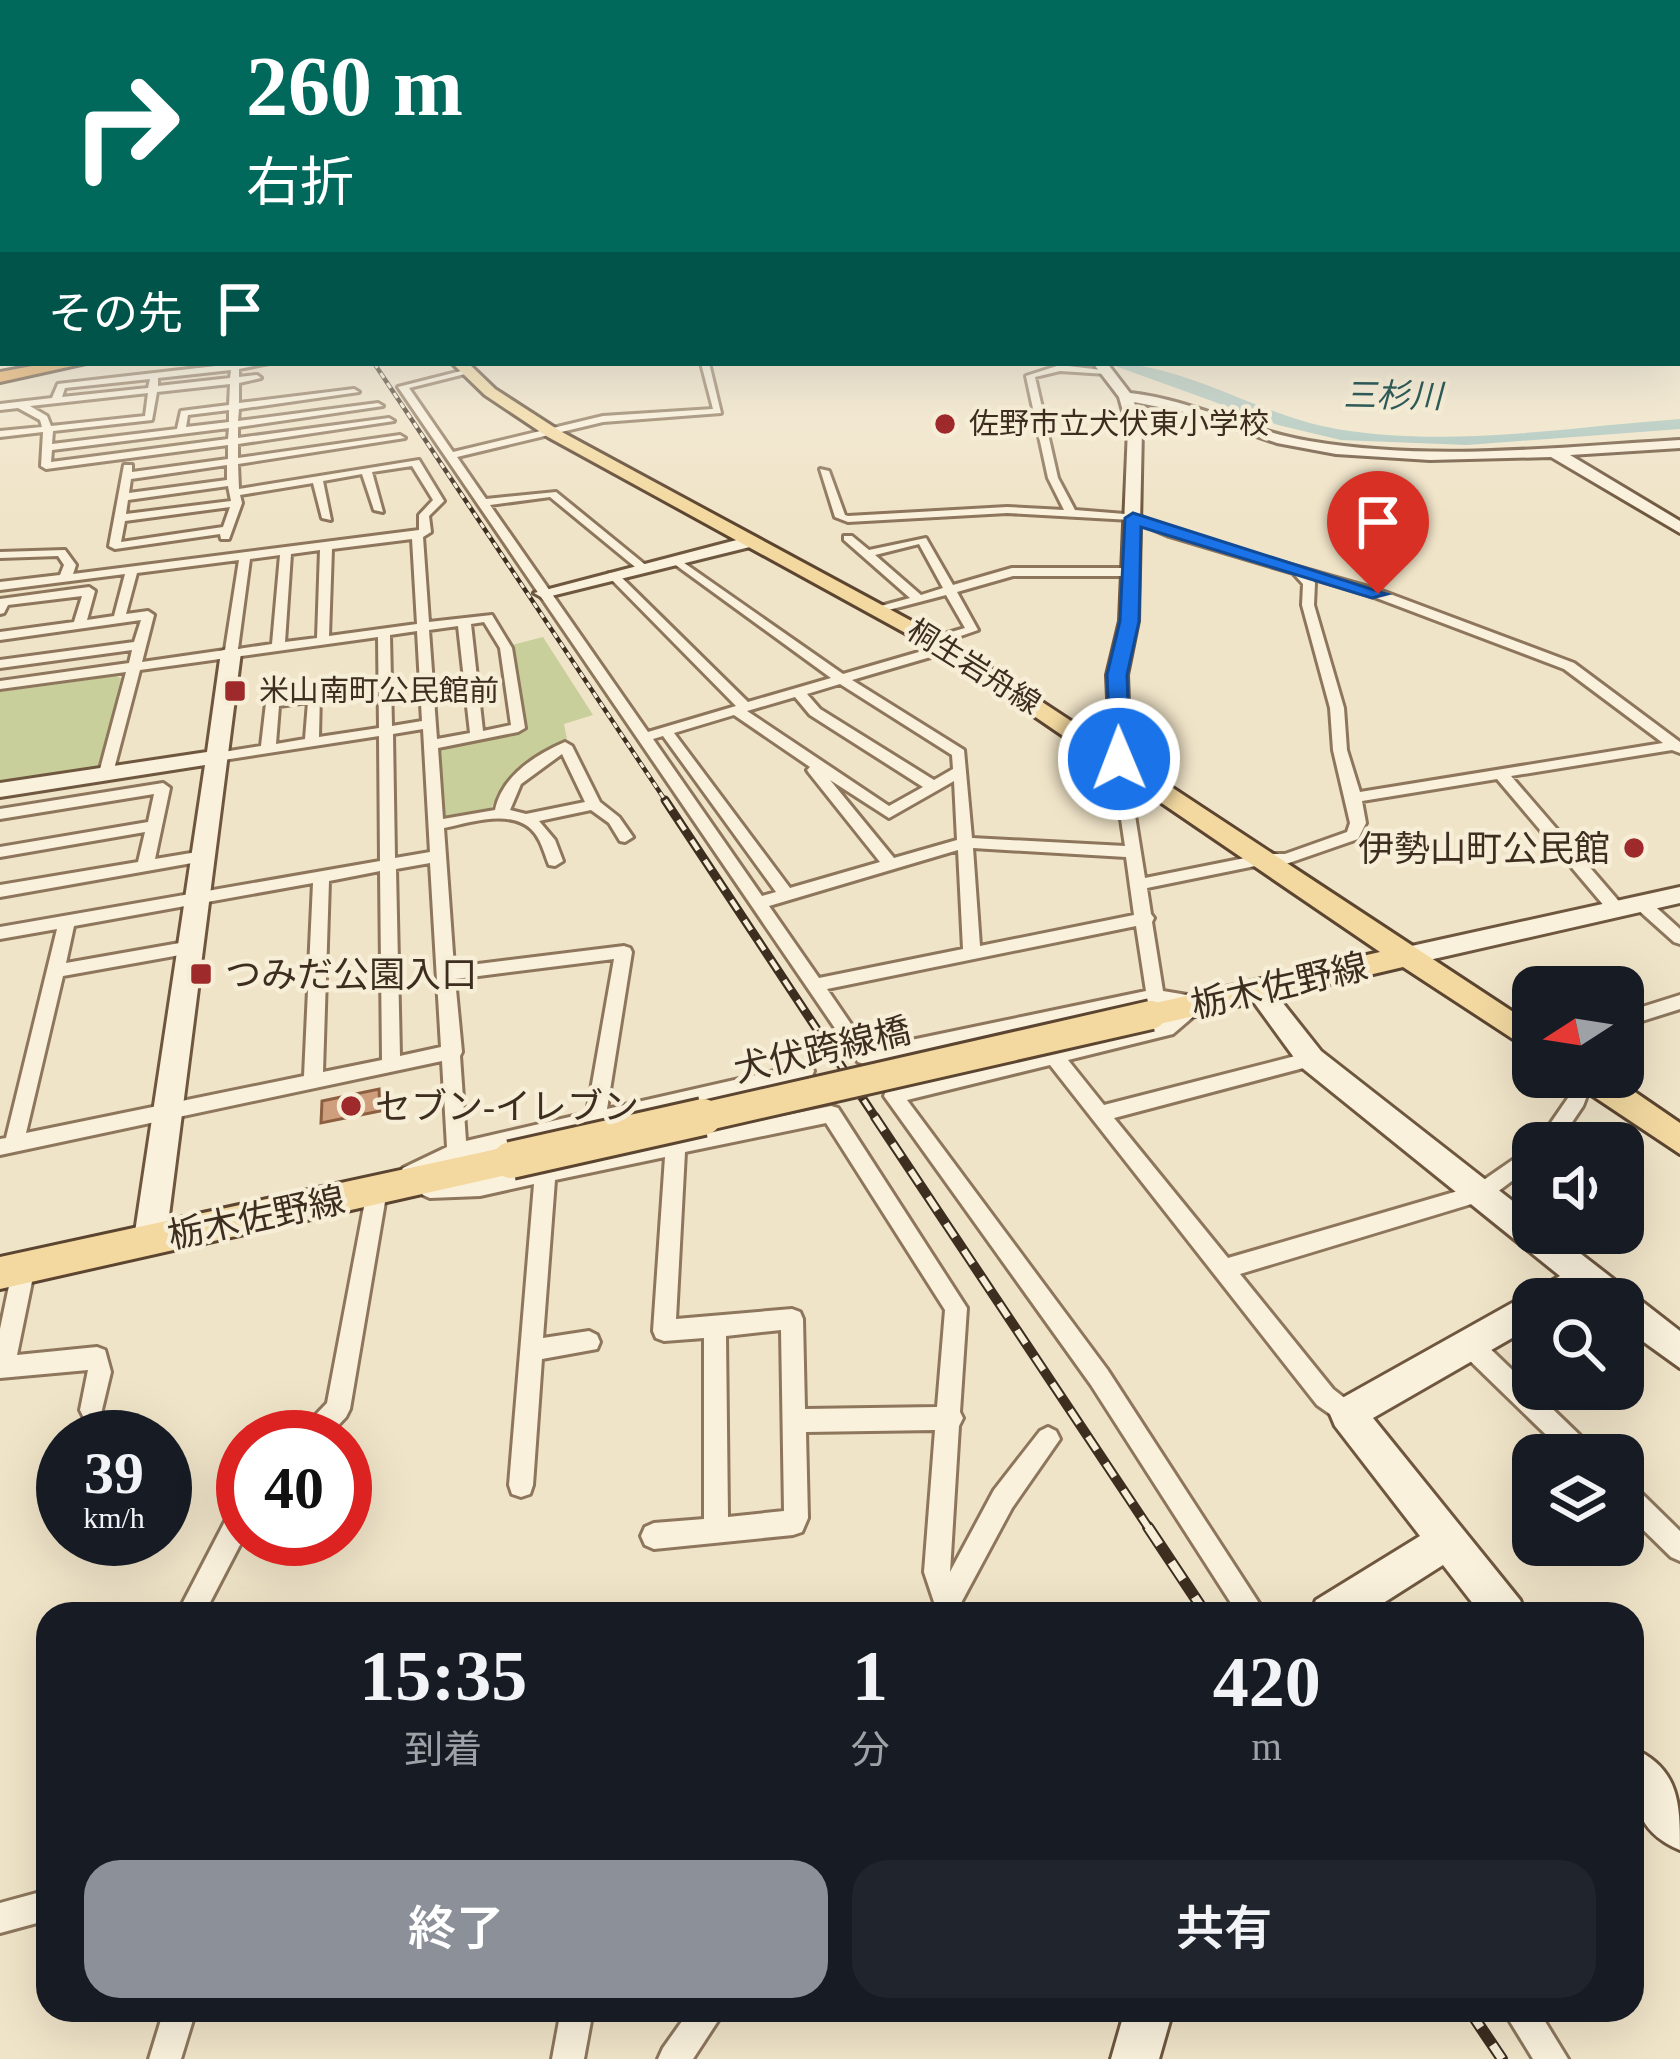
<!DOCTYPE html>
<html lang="ja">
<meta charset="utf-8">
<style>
:root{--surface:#171b24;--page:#20242c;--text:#f1f3f6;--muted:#9ea1a6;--accent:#8c9099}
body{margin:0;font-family:"Times New Roman","Noto Sans JP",serif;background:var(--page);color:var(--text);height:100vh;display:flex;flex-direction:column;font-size:45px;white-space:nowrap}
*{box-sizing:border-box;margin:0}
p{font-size:39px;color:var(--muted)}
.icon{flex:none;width:66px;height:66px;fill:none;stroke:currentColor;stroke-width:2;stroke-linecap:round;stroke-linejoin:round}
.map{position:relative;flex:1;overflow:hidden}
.drawer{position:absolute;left:36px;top:1602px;width:1608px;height:420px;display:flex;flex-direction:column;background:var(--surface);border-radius:36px;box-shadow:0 12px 48px #0002}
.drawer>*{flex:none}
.top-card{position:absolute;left:0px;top:0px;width:1680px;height:366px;box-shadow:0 12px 48px #0002;background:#00695c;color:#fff;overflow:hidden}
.needle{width:78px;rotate:258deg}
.fabs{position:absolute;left:1512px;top:966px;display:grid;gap:24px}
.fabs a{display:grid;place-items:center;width:132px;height:132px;border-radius:24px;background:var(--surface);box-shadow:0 12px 48px #0002;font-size:60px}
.speed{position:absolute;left:36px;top:1410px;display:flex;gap:24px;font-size:60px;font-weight:700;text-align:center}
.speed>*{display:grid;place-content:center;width:156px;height:156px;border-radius:50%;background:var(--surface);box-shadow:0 12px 48px #0002;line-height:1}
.speed small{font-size:30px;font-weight:400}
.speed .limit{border:18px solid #d22;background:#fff;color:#111}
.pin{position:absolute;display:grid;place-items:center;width:102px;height:102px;color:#fff;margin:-123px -51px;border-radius:50% 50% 50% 0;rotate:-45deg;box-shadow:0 0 12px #0007}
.pin .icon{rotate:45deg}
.me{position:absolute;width:132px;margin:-66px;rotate:359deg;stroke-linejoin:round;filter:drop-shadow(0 0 9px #0008)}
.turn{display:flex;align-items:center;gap:42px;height:252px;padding:0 48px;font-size:54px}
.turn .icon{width:156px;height:156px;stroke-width:2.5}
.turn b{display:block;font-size:84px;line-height:102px}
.then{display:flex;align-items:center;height:114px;padding:0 48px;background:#0003;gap:24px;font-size:45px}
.eta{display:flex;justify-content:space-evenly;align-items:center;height:204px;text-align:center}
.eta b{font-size:72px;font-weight:600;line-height:84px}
.action{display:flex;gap:24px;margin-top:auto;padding:24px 48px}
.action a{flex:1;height:138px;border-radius:36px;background:var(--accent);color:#fff;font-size:48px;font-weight:600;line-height:138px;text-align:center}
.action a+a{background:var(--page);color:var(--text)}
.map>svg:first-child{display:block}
.green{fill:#c9cf9b}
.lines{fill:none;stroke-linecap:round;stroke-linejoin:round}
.river{fill:#a9c4bc;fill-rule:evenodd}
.building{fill:#cf9f7d;stroke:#8d5f41;stroke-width:3}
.street-casing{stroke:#8d765c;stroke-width:6}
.secondary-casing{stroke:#6f573f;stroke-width:6}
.primary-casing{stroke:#5b4430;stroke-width:6}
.highway-casing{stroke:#5b4430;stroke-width:6}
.street{fill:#faf1dc;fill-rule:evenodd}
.secondary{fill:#faf1dc;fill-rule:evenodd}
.primary{fill:#f3d9a0;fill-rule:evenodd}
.highway{fill:#e0a458;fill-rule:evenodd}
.rail-far3-casing{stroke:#3d2e20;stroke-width:4.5}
.rail-far2-casing{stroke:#3d2e20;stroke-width:9}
.rail-far1-casing{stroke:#3d2e20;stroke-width:10}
.rail-casing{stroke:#3d2e20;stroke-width:12}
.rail-far3{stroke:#f7eed8;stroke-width:3;stroke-dasharray:6;stroke-linecap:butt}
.rail-far2{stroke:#f7eed8;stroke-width:4.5;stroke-dasharray:12;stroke-linecap:butt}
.rail-far1{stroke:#f7eed8;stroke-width:6;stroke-dasharray:16;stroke-linecap:butt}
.rail{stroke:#f7eed8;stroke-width:8;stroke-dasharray:21;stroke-linecap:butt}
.primary-bridge-far1-casing{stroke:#5b4430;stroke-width:34;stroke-linecap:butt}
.primary-bridge-casing{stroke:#5b4430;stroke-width:42;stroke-linecap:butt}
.primary-bridge-far1{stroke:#f3d9a0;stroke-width:28}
.primary-bridge{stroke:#f3d9a0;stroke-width:36}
.route{fill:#1a73e8;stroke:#114b97;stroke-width:3}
.poi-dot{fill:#9e2a2b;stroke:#f7eed8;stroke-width:4.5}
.labels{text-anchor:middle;stroke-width:9;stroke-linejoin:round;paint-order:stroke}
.far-poi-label{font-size:30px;fill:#3d2e20;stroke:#f7eed8;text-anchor:start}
.far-street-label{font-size:30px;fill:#3d2e20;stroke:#f7eed8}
.far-water-label{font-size:33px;font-style:italic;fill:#2f5d5a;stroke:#f7eed8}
.poi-label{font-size:36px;fill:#3d2e20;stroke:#f7eed8;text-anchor:start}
.street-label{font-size:36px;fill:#3d2e20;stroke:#f7eed8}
</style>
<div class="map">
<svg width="1680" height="2059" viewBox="0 0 1680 2059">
<rect width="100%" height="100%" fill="#f0e4c8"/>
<!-- green -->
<g class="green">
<polygon points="543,637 593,715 564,724 567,739 506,781 489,812 444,820 437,747 527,731 512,645"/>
<polygon points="116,676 121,678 100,764 88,771 0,783 0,692"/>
</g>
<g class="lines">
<!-- river -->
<path class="river" d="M1107,363C1186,363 1259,416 1337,429C1450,448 1568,427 1680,419V429L1467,445L1341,440L1278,425Z"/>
</g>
<!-- building -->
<polygon class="building" points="379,1089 380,1111 321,1123 322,1101"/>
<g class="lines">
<!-- street casing -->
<g class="street-casing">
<g id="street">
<polygon points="1680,255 1680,259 1677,260 1677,256"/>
<rect x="0" y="296" width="3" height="5"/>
<rect x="0" y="316" width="3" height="5"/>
<path d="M242,363H269L239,369V377L257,375L261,378L239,383V403L354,389L359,392L239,409L238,421L378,403L383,406L238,427V438L389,418L394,421L238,444V458L400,435L405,438L238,464L239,489L419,460L444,501L429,516L431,532L423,537L429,622L492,615L512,648L525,728L518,732L438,748L443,819L495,810C502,776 535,755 565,742L572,746L600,802L619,817L633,837L625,842L620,841L609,823L591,810L539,821L555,840L563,861L555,866L549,865C544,853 541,838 531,829C509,809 469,823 444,828L454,967L624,946L630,948L632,952L607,1109L805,1064L812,1066L814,1071L812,1076L461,1158L410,1183L403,1180L400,1174L403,1168L447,1147L442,1061L0,1155V1139L6,1138L57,929L0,939V927L380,861L379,736L217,761L210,757L217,753L261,746L266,703L273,699L320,694L319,737L379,728L378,637L140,670L113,773L106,777L99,773L126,672L0,689V681L129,663L132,650L0,668V660L134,642L141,620L0,640V632L74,622L82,596L8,605L4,613L0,614V599L89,587L95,591L87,620L114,616L125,574L0,590V582L60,575L64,565L58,556L0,558V552L65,550L76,565L73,574L419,530V515L433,500L412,466L372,472L383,512L374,510L362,474L323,481L331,520L322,518L313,483L240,495L242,503L229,539H221L220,534L115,549L109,546L124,465H132V472L228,459V445L46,469L41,466L43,432L0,437V431L42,427L40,420L18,408L0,410V404L52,398L58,384ZM231,370L230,378L158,386V378ZM150,379L148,388L62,397L65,388ZM230,384L229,405L181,411L177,429L52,444L53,431L152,420L157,392ZM148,393L145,416L51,426L47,416L30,406ZM229,410V422L186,427L188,415ZM229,428L228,439L51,462L52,450ZM227,465V480L129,493L131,479ZM228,486L231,501L126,514L128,500ZM230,507L223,527L121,542L125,521ZM412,539L417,624L329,636L332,549ZM320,550L317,638L285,642L291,554ZM280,555L272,644L238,649L250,559ZM239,560L225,650L142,662L154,615L148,611L126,614L137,573ZM484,622L500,648L511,725L483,731L471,624ZM458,626L470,733L437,739L429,630ZM417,631L422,721L392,726L390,635ZM308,702L305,739L276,744L279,706ZM423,729L430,852L395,858L393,734ZM562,754L585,802L526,814L510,810L521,784ZM430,863L441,1047L400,1056L396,869ZM380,871L382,1060L323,1072L329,881ZM313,883L304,1076L26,1133L63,976L191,953L199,947L191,941L66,963L74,926ZM614,959L587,1113L466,1141L460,1056L462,1052L455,979Z"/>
<path d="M701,363H709L721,413L603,422L457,457L486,499L556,492L648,567V571H640L550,497L490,505L648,732L736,706L609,577V573H617L748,702L831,678L673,563L671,561L677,558L843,674L943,645H951V651L852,680L964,750L972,838L1125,846L1112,759L1119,755L1126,759L1145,878L1265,854H1285L1347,832L1350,823L1333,750L1330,708L1302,605L1303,584L1293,573L1169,536L1131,520L1007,513L848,522L835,517L820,469L829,471L845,515L848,516L1007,507L1064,510L1048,478L1026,376L1060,365L1110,371L1106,374L1060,371L1035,377L1058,478L1075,510L1137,515L1177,532L1382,591L1574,663L1680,742V753L1672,750L1511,776L1623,906L1625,910L1617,916L1611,914L1497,779L1362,801L1366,823L1358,839L1286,864H1265L1147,888L1151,914L1154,918L1152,922L1163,991L1199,997L1208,1004L1173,1034L1068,1060L1104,1105L1311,1052L1318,1054L1320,1059L1318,1064L1311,1066L1114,1118L1228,1258L1475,1186L1533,1146V1165L1488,1199L1240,1274L1333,1389L1355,1406L1359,1414L1355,1422L1347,1426L1317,1405L1050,1065L907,1100L1107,1369L1266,1614H1238L1091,1385L884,1096L886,1091L893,1088L1162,1023L1182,1008L1155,1003L864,1064L858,1062L398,387L469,369V373L409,388L453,452L603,416L713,409ZM1311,578L1374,597L1564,669L1663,743L1360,792L1347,750L1344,708L1314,605L1315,583ZM840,684L952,755L953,769L934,780L820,709L807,694ZM795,697L810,715L923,787L889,806L747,711ZM734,715L810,767L807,770L809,773L880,862L790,888L674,733ZM663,736L776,892L762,896L653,739ZM830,780L889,818L954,781L957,840L894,858ZM973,848L1126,857L1134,915L980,946ZM958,850L963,949L819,978L769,906ZM1136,926L1146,991L868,1049L827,989Z"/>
<path d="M844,536H852L869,550L926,538L953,585L1012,568H1129L1135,572L1129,576H1013L957,592L978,630L935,645L931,644V638L965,628L946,595L877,613V607L910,598L844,540ZM919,544L943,588L921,595L875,555Z"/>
<polygon points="163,783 170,788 155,859 203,851 209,852 211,856 209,860 0,897 0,885 138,862 145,832 0,857 0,847 148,822 154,794 0,819 0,809"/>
<polygon points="1642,898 1648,900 1680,929 1680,944 1674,942 1636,908 1634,904 1636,900"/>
<polygon points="1680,995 1680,1009 1623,1027 1623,1013"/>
<polygon points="1576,1077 1594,1077 1583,1106 1558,1143 1537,1143 1568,1098"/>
<path d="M831,1106L838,1108L967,1308L960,1412L963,1418L959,1426L950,1572L994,1490L1040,1431L1048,1427L1056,1431L1060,1439L1012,1508L955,1614H928L934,1602L924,1572L935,1430L806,1432L808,1518L802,1532L793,1535L654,1549L645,1545L641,1536L645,1527L654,1523L704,1519V1338L664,1341L656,1338L653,1331L665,1157L555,1180L543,1338L589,1331L597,1335L600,1342L597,1349L542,1359L533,1485L530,1494L521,1497L512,1494L509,1485L534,1184L480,1196L430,1198L423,1195L420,1189L423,1183L430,1180L480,1178L668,1140L676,1135L682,1137ZM826,1123L945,1310L937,1407L805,1409L803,1319L800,1312L792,1309L676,1319L685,1152ZM781,1330L784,1511L728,1517L726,1336Z"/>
<polygon points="386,1177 393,1180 396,1186 386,1196 350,1409 346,1417 327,1437 298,1437 302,1429 327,1403 367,1191 370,1185"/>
<polygon points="24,1257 32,1260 35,1267 17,1355 97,1347 105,1350 111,1372 100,1418 92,1422 84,1418 80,1410 88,1370 0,1378 0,1329 13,1267 16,1260"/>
<polygon points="1470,1334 1478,1337 1592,1447 1596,1455 1567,1455 1462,1353 1459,1345 1462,1337"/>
<polygon points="1623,1481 1632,1484 1680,1531 1680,1561 1671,1557 1623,1510"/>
<polygon points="243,1501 243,1539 204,1614 177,1614 234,1504"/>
<polygon points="48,1890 48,1920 0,1933 0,1903"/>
<polygon points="164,2010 196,2010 181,2059 149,2059"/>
<polygon points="561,2010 593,2010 584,2059 552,2059"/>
<polygon points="690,2010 725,2010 693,2059 658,2059 663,2048"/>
<polygon points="1503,2010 1538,2010 1568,2059 1533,2059"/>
</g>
</g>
<!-- secondary casing -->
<g class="secondary-casing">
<g id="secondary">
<polygon points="3,340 3,349 0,350 0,341"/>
<path d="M1093,363H1107L1130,393C1193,400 1248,431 1309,441C1431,462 1558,447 1680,440V448L1570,455L1680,521V533L1551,457L1430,460L1336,454L1277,443L1189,413L1134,402L1142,429L1138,621L1127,675L1130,759L1127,764H1111L1107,675L1120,621L1128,429L1119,397Z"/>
<polygon points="752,536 760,541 758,545 543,598 534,593"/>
<polygon points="231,646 241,652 166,1239 161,1249 150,1253 139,1249 134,1239 205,765 0,797 0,783 207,752 221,652"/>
<polygon points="1680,887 1680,903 1407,965 1394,956 1407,947"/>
<polygon points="1258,980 1267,983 1321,1051 1533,1217 1533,1233 1554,1233 1680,1331 1680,1368 1623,1327 1623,1299 1533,1299 1533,1326 1373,1418 1520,1600 1526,1614 1481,1614 1443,1565 1366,1614 1310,1614 1316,1600 1420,1536 1335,1426 1330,1414 1335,1402 1521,1298 1536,1295 1539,1288 1560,1276 1301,1067 1245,990"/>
<path d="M1632,1748C1680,1768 1680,1805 1680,1850C1631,1830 1632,1792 1632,1748Z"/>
<polygon points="1125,2010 1173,2010 1159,2059 1111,2059"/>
</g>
</g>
<!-- primary casing -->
<g class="primary-casing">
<g id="primary">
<polygon points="452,363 468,363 495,389 560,431 954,644 1533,1025 1533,1052 1403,967 1151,1026 1141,1023 1136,1015 1141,1007 1151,1004 1380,952 940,652 548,437 485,395"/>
<polygon points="1573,1077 1613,1077 1680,1123 1680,1154 1578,1086"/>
<polygon points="511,1146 523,1150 528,1160 523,1170 511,1174 0,1289 0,1257"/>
</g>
</g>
<!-- highway casing -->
<g class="highway-casing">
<polygon id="highway" points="48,363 86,363 0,382 0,372"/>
</g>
<!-- street -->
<use href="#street" class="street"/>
<!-- secondary -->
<use href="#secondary" class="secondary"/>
<!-- primary -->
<use href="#primary" class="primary"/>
<!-- highway -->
<use href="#highway" class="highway"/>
<!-- rail-far3 casing -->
<g class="rail-far3-casing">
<polyline id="rail-far3" points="374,363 667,803"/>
</g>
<!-- rail-far2 casing -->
<g class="rail-far2-casing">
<polyline id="rail-far2" points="665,800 877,1120"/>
</g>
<!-- rail-far1 casing -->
<g class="rail-far1-casing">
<polyline id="rail-far1" points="875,1117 1150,1530"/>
</g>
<!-- rail casing -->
<g class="rail-casing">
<g id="rail">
<polyline points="1148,1527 1206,1614"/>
<polyline points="1469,2010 1502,2059"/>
</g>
</g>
<!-- rail-far3 -->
<use href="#rail-far3" class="rail-far3"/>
<!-- rail-far2 -->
<use href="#rail-far2" class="rail-far2"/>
<!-- rail-far1 -->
<use href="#rail-far1" class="rail-far1"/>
<!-- rail -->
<use href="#rail" class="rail"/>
<!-- primary-bridge-far1 casing -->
<g class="primary-bridge-far1-casing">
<polyline id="primary-bridge-far1" points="690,1120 1151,1015"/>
</g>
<!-- primary-bridge casing -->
<g class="primary-bridge-casing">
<polyline id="primary-bridge" points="511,1160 703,1117"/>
</g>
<!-- primary-bridge-far1 -->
<use href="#primary-bridge-far1" class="primary-bridge-far1"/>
<!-- primary-bridge -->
<use href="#primary-bridge" class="primary-bridge"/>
</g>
<!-- sky -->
<linearGradient id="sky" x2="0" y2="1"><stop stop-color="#8fbad6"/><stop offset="0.43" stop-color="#f8f3e6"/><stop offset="1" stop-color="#f8f3e6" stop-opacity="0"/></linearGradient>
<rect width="1680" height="511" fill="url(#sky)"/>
<!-- route -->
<polygon class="route" points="1133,513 1387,594 1372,598 1141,527 1139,621 1127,675 1130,759 1126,764 1111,764 1107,675 1120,621 1125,518"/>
<!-- markers -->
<g class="poi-dot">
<circle cx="945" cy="424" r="12"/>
<rect x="223" y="679" width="24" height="24" rx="6"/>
<circle cx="1634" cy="848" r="12"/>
<rect x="189" y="962" width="24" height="24" rx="6"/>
<circle cx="351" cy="1106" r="12"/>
</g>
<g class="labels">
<!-- far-poi labels -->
<g class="far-poi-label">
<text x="969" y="434">佐野市立犬伏東小学校</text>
<text x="259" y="701">米山南町公民館前</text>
</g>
<!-- far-street labels -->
<g class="far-street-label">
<text transform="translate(974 667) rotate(32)" y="10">桐生岩舟線</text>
</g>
<!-- far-water labels -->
<g class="far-water-label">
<text transform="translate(1393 395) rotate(1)" y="12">三杉川</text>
</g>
<!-- poi labels -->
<g class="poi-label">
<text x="1610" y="861" text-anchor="end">伊勢山町公民館</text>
<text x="225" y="987">つみだ公園入口</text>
<text x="375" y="1119">セブン-イレブン</text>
</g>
<!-- street labels -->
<g class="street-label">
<text transform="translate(1279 985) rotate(-13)" y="13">栃木佐野線</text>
<text transform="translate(822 1049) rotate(-13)" y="13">犬伏跨線橋</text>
<text transform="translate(256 1217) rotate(-12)" y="13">栃木佐野線</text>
</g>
</g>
</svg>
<div class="fabs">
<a><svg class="needle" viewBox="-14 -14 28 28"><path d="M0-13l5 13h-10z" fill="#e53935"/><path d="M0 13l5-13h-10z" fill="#9ea1a6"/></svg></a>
<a><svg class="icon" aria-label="sound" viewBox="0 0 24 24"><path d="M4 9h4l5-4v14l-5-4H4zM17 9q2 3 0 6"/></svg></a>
<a><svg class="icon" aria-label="search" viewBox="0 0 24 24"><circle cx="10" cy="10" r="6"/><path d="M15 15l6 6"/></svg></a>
<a><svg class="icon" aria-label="layers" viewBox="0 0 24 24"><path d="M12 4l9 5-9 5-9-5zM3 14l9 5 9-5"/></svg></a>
</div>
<div class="speed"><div>39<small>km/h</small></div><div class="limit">40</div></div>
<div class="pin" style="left:1378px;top:594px;background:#d93025"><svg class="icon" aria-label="arrive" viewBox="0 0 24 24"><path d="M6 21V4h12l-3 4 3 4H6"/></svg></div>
<svg class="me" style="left:1119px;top:759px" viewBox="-20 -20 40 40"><circle r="17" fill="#1a73e8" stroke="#fff" stroke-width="3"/><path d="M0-11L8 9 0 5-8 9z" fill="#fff"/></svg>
<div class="top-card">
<div class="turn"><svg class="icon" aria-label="right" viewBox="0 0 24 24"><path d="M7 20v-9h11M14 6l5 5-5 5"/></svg><div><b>260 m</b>右折</div></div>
<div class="then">その先<svg class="icon" aria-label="arrive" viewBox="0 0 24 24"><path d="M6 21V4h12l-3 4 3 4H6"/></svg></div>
</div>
<section class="drawer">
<div class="eta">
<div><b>15:35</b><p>到着</p></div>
<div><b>1</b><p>分</p></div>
<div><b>420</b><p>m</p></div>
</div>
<div class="action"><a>終了</a><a>共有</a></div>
</section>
</div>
